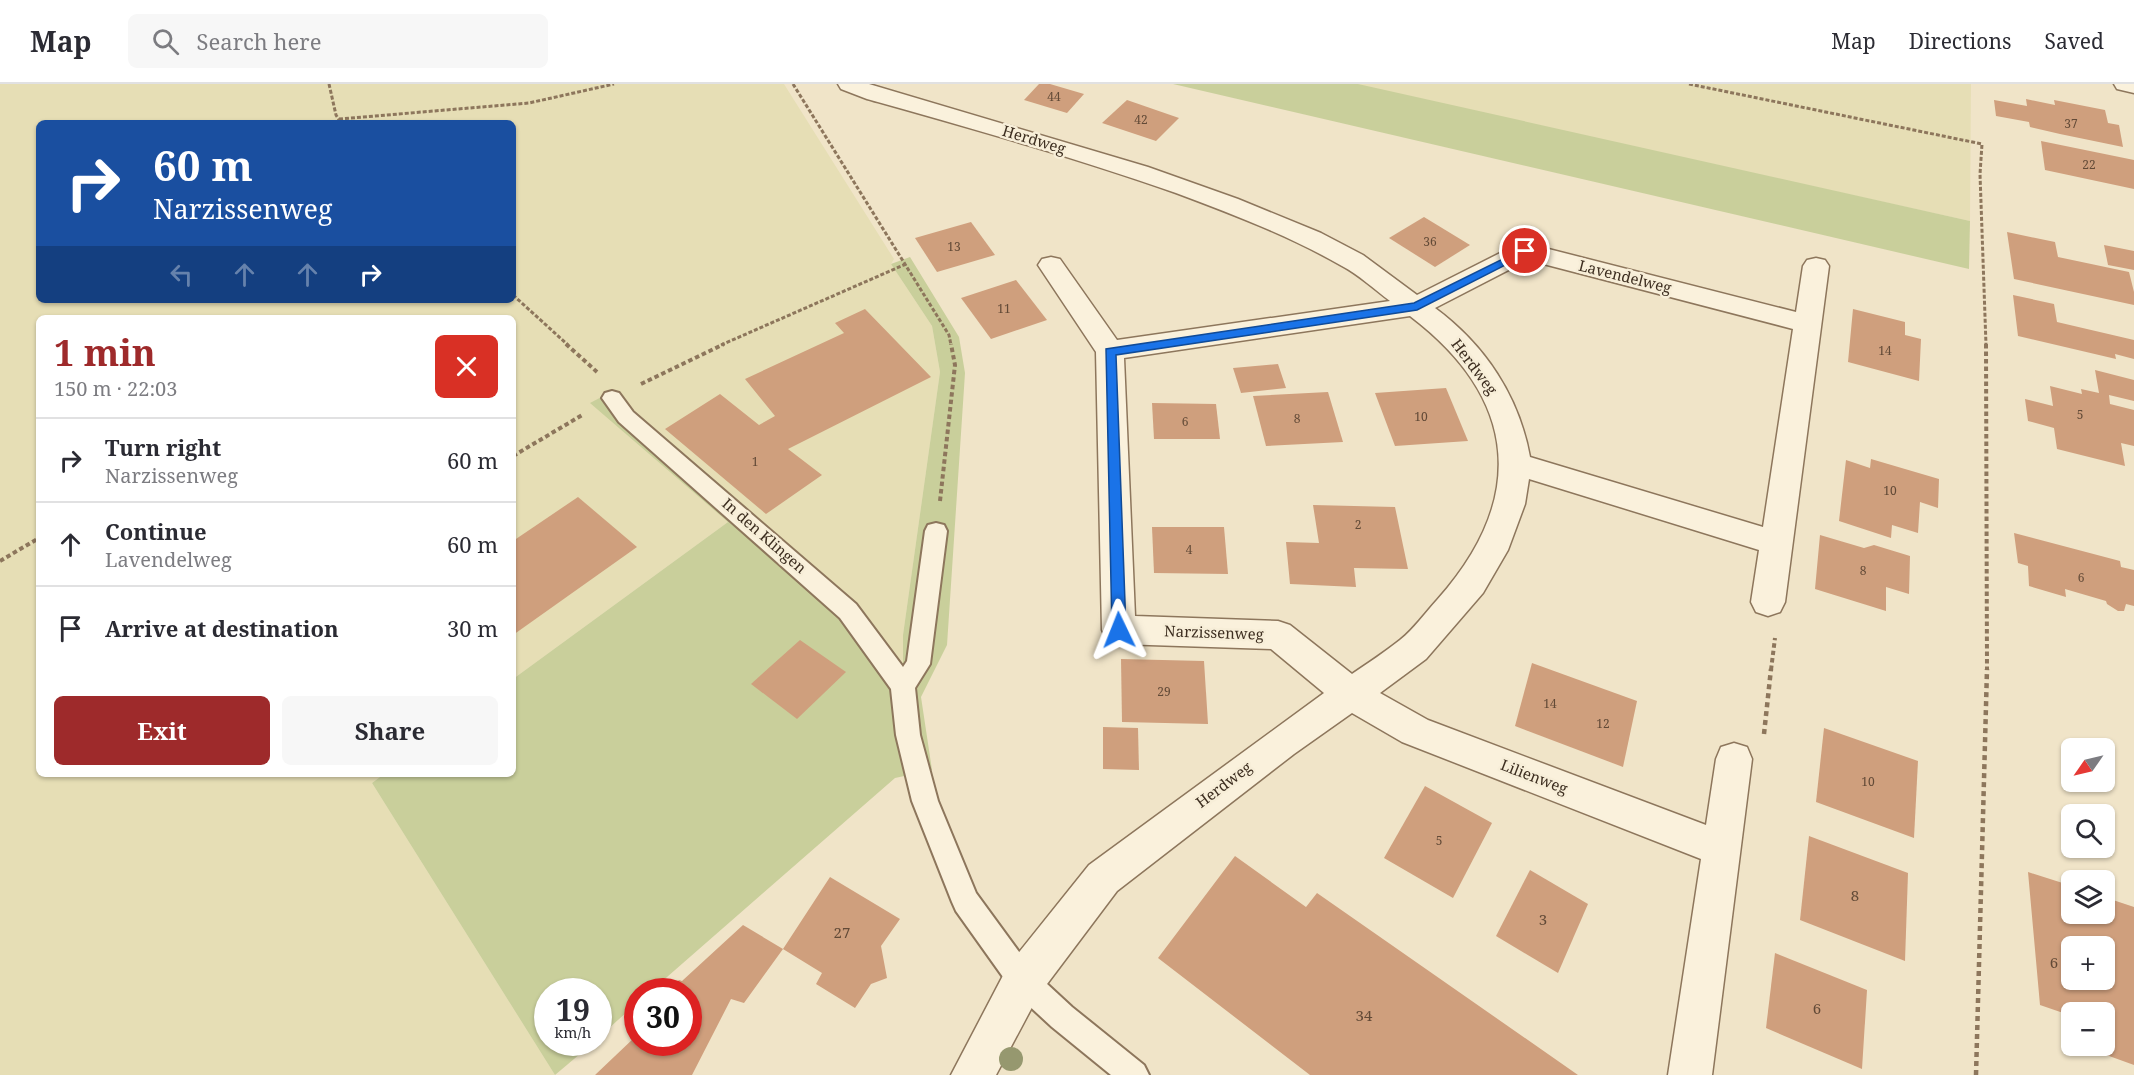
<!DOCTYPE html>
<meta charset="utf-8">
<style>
:root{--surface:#fff;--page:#f7f7f7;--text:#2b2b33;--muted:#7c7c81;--line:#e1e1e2;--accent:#9e2a2b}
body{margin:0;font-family:"Noto Serif",serif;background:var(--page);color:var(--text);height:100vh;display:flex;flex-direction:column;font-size:22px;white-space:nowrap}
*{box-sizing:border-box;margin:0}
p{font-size:20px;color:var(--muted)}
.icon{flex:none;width:33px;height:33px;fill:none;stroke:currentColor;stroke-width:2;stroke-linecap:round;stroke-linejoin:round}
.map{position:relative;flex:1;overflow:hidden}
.details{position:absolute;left:36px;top:231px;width:480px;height:462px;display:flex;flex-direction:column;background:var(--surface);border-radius:9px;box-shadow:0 2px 4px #0004}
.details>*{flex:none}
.hud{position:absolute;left:36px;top:36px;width:480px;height:183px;border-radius:9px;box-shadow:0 2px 4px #0004;background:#1a4fa0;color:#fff;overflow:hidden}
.needle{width:39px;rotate:236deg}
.controls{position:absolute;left:2061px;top:654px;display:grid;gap:12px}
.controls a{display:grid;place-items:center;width:54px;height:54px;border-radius:9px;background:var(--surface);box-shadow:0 2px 4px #0004;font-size:30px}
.speed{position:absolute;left:534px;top:894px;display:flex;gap:12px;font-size:30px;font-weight:700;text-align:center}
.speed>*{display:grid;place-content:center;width:78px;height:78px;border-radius:50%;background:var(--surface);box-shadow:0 2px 4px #0004;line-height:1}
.speed small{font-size:15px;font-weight:400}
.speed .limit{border:9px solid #d22;background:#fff;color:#111}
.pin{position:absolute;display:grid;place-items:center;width:51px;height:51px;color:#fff;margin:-26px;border:3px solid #fff;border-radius:50%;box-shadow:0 2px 6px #0007}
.me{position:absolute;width:66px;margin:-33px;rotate:358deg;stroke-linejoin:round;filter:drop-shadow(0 0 4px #0008)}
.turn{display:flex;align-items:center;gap:21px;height:126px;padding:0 18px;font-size:27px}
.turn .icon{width:78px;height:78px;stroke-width:2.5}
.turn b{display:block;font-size:42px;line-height:51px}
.lanes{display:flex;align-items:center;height:57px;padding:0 18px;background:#0003;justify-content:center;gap:30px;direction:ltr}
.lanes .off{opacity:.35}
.round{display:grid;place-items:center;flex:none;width:63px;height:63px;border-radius:9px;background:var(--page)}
.head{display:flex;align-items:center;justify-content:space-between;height:102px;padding:0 18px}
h1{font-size:36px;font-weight:700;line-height:45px;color:var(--accent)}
.action{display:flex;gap:12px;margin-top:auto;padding:12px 18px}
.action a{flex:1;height:69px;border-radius:9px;background:var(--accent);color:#fff;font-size:24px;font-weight:700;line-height:69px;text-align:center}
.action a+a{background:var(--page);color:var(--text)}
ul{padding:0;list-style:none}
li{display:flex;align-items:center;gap:18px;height:84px;padding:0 18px;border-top:2px solid var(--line)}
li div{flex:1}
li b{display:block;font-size:22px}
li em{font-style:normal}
header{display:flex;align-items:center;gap:36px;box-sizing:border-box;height:84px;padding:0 30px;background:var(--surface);border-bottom:2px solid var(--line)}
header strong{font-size:28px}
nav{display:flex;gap:33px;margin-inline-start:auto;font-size:21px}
.search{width:420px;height:54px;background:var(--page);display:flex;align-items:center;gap:15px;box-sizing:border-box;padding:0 21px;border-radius:9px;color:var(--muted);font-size:22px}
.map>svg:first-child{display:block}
.farmland{fill:#e6deb5;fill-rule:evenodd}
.green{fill:#c9cf9b}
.building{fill:#cf9f7d;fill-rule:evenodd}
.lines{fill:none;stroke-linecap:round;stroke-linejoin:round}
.lane-casing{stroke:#8d765c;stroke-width:4}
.street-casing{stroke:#8d765c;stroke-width:3}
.path-far2{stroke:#8d765c;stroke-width:3;stroke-dasharray:4 2;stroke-linecap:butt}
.path-far1{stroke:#8d765c;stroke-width:4;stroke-dasharray:4.5 3;stroke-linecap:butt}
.path{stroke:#8d765c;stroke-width:4.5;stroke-dasharray:5 4;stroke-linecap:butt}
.lane{fill:#faf1dc;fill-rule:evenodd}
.street{fill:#faf1dc;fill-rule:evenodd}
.tree{fill:#96986f}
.route{fill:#1a73e8;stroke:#114b97;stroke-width:1.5}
.labels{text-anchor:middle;stroke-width:5;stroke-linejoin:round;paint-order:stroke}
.number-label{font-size:12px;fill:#624a37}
.street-label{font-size:15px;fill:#3d2e20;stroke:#f7eed8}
.near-number-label{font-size:15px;fill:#624a37}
</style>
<header>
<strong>Map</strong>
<div class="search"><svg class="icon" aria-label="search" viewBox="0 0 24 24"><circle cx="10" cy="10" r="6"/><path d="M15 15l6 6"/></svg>Search here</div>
<nav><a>Map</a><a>Directions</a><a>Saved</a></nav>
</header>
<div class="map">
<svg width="2134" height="991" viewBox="0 0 2134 991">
<rect width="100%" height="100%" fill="#f0e4c8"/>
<!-- farmland -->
<g class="farmland">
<path d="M0,0H784L894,175L891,180L932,242L940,288L903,551V602L728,438L513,595V234H39V690H384L372,699L555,991H0ZM39,39H513V216H39Z"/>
<polygon points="1349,0 1971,0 1970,137"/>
</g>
<!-- green -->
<g class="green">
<polygon points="1173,0 1358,0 1970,137 1969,185"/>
<polygon points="910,173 959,253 965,289 947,561 921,613 932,686 895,694 651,907 638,908 637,919 599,953 598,908 548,908 548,958 593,959 555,991 372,699 384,690 513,690 513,595 728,438 590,319 613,307 737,430 848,527 903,601 903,551 940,288 932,242 891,180"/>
</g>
<!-- building -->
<g class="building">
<polygon points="1039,0 1050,0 1084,10 1067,29 1024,16"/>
<polygon points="2026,15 2055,21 2054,16 2105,26 2108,39 2119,41 2123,63 2060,50 2030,43 2029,38 1996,32 1994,16 2027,22"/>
<polygon points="1127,16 1179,34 1156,57 1102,39"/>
<polygon points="2041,57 2134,76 2134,105 2045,86"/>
<polygon points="1424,133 1470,161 1435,183 1389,154"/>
<polygon points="971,138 995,171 937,188 915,154"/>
<polygon points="2007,148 2055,158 2058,173 2129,188 2134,208 2134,221 2014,195"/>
<polygon points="2104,161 2134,167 2134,186 2108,181"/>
<polygon points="1016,196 1047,236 991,255 961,214"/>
<polygon points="2013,211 2054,220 2057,238 2134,256 2134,275 2115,270 2116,275 2018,252"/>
<polygon points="865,225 931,293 788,365 822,391 766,430 665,345 720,310 759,341 775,332 745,295 844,249 835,239"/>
<polygon points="1853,225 1905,238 1905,251 1921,255 1919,297 1848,278"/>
<polygon points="1278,280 1286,304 1241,309 1233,284"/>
<polygon points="2095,286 2134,296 2134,317 2109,311 2110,320 2134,326 2134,362 2121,359 2125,382 2057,365 2054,344 2028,337 2025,315 2053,322 2050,302 2082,310 2081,305 2099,309"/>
<polygon points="1446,304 1468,357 1395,362 1375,309"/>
<polygon points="1328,308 1343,358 1266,362 1253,312"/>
<polygon points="1152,319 1216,320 1220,355 1154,355"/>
<polygon points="1871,375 1939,395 1938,424 1920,418 1918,449 1892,441 1891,454 1839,437 1846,376 1870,384"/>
<polygon points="578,413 637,463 513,551 513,457"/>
<polygon points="1313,421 1395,423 1408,485 1354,484 1356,503 1290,500 1286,458 1319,459"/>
<polygon points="1152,443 1224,443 1228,490 1154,489"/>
<polygon points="2014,449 2120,477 2121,483 2134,486 2134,522 2126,520 2124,527 2118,527 2107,520 2106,517 2065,505 2066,513 2029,502 2028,482 2018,479"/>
<polygon points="1820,451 1864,464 1874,461 1910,472 1909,510 1886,503 1886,527 1815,505"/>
<polygon points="800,556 846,588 797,635 751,600"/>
<polygon points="1121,575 1204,577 1208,640 1122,638"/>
<polygon points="1532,579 1637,617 1623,683 1515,642"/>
<polygon points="1103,643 1138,644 1139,686 1103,685"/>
<polygon points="1824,644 1918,677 1914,754 1816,718"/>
<polygon points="1425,702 1492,739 1453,814 1384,774"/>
<polygon points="1809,752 1908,789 1905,877 1800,836"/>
<polygon points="1235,772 1306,823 1317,809 1578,991 1310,991 1158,874"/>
<polygon points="1530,786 1588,820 1558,889 1496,852"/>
<path d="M2028,788L2072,802V830H2104V813L2134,823V981L2087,964L2086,962H2104V928H2072V932L2040,921ZM2072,862H2104V896H2072Z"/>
<polygon points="830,793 900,835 881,862 887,894 871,900 855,924 816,900 822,889 783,865"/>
<polygon points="743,841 783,865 744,919 731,915 692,991 595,991 635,953 628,944 638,935 638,958 688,958 688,908 667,908 679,896 682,897"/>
<polygon points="1775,869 1867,906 1862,985 1766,944"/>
</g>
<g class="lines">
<!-- lane casing -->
<g class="lane-casing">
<polygon id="lane" points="612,307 619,309 633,328 856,520 903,583 907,577 925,447 928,441 936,439 944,441 947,447 930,580 915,604 920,651 938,717 976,809 1033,887 1072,923 1144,981 1149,991 1111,991 1052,943 1013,907 956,827 952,818 912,717 896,651 891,605 840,534 619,338 602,314 605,309"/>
</g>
<!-- street casing -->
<g class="street-casing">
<g id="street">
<path d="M838,0H869L1148,83L1238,115L1321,149L1363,171L1417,211L1516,161L1525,159L1796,228L1803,182L1807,176L1816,174L1825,176L1829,182L1785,518L1780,528L1768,532L1756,528L1751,518L1759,466L1529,395L1525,420L1508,466L1483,509L1426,575L1380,609L1428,636L1706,741L1716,675L1721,663L1734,659L1747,663L1752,675L1712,991H1668L1701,775L1402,658L1352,629L1294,670L1117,807L1038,912L996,991H951L1008,882L1089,781L1324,609L1271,565L1119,560L1107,556L1102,546L1096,268L1038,181L1042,175L1051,173L1060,175L1117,256L1390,217C1374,205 1359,191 1342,182C1290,152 1232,130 1176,109C1074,73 970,44 867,15L841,5ZM1528,176L1793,245L1763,443L1530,373C1519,312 1485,261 1435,224ZM1410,232C1518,314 1528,414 1437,516C1425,529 1414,545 1400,556C1385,568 1368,579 1352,590L1290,541L1278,537L1135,532L1124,274Z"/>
<polygon points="2114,0 2134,0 2134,9 2117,5"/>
</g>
</g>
<!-- path-far2 -->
<g class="path-far2">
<polyline points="329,0 336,31 341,39"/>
<polyline points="793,0 949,251 951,261"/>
<polyline points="1689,0 1982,60 1980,90 1986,261"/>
<polyline points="339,35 529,19 614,0"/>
<polyline points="513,211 568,261"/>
<polyline points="721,261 906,180"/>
</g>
<!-- path-far1 -->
<g class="path-far1">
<polyline points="566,260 597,288"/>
<polyline points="1986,260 1987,586"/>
<polyline points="641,300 724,260"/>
<polyline points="513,372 584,330"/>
<polyline points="940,417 955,281 951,260"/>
<polyline points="0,477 39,454"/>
<polyline points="1771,586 1775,554"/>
</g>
<!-- path -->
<g class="path">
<polyline points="1764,650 1771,585"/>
<polyline points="1976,991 1987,585"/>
</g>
<!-- lane -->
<use href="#lane" class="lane"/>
<!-- street -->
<use href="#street" class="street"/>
</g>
<!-- trees -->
<circle class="tree" cx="1011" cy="975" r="12"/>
<!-- route -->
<polygon class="route" points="1525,164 1529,165 1529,169 1417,226 1116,271 1126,546 1124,550 1114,550 1112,546 1106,265 1414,219"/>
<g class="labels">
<!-- number labels -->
<g class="number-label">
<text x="1054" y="17">44</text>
<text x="1141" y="40">42</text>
<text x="2071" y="44">37</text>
<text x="2089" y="85">22</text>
<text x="1430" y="162">36</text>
<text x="954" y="167">13</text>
<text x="1004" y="229">11</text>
<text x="1885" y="271">14</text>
<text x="2080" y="335">5</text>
<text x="1421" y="337">10</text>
<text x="1297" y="339">8</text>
<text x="1185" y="342">6</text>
<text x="755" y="382">1</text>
<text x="1890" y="411">10</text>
<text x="1358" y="445">2</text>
<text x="1189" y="470">4</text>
<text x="1863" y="491">8</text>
<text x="2081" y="498">6</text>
<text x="1164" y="612">29</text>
<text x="1550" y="624">14</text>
<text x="1603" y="644">12</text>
<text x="1868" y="702">10</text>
<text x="1439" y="761">5</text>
</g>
<!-- street labels -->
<g class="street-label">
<text transform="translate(1034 56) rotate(17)" y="5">Herdweg</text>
<text transform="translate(1625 193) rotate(14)" y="5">Lavendelweg</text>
<text transform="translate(1474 283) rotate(53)" y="5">Herdweg</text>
<text transform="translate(764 452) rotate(41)" y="5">In den Klingen</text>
<text transform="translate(1214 549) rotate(2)" y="5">Narzissenweg</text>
<text transform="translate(1534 693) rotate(21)" y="5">Lilienweg</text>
<text transform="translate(1224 701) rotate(-37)" y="5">Herdweg</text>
</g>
<!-- near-number labels -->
<g class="near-number-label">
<text x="1855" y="817">8</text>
<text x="1543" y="841">3</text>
<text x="842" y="854">27</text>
<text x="2054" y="884">6</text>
<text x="1817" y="930">6</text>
<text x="1364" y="937">34</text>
</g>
</g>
</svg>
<div class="controls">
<a><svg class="needle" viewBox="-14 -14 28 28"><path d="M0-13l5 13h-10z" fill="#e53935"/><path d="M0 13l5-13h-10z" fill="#7c7c81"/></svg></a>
<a><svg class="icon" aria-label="search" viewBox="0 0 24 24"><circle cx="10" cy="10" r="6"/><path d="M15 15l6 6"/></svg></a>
<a><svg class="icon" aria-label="layers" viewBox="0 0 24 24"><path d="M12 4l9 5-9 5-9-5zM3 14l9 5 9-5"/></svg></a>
<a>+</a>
<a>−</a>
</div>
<div class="speed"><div>19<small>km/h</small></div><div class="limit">30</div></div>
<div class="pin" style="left:1525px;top:167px;background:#d93025"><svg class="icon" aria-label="arrive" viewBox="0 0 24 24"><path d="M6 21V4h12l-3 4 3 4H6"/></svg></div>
<svg class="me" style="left:1119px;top:546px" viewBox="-20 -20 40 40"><path d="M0-17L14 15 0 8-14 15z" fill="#1a73e8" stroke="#fff" stroke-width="4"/></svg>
<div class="hud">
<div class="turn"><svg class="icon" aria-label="right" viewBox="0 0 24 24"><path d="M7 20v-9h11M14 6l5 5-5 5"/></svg><div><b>60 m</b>Narzissenweg</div></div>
<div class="lanes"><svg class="icon off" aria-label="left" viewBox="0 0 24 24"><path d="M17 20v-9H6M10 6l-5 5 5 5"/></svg><svg class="icon off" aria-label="ahead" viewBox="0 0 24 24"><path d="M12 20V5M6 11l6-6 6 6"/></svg><svg class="icon off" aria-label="ahead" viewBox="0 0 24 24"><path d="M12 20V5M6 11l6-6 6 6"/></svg><svg class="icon" aria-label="right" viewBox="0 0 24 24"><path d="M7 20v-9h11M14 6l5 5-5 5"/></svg></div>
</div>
<section class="details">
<div class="head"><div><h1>1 min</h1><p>150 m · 22:03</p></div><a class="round" style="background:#d93025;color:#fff"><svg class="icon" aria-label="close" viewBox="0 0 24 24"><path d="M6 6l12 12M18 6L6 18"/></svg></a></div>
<ul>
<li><svg class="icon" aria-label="right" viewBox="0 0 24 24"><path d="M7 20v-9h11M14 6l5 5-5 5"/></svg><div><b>Turn right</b><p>Narzissenweg</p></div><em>60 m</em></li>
<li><svg class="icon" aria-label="ahead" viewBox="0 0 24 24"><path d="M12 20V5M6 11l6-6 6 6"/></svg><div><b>Continue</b><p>Lavendelweg</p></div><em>60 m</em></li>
<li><svg class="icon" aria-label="arrive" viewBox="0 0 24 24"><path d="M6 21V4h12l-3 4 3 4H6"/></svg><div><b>Arrive at destination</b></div><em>30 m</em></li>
</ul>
<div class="action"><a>Exit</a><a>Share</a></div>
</section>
</div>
